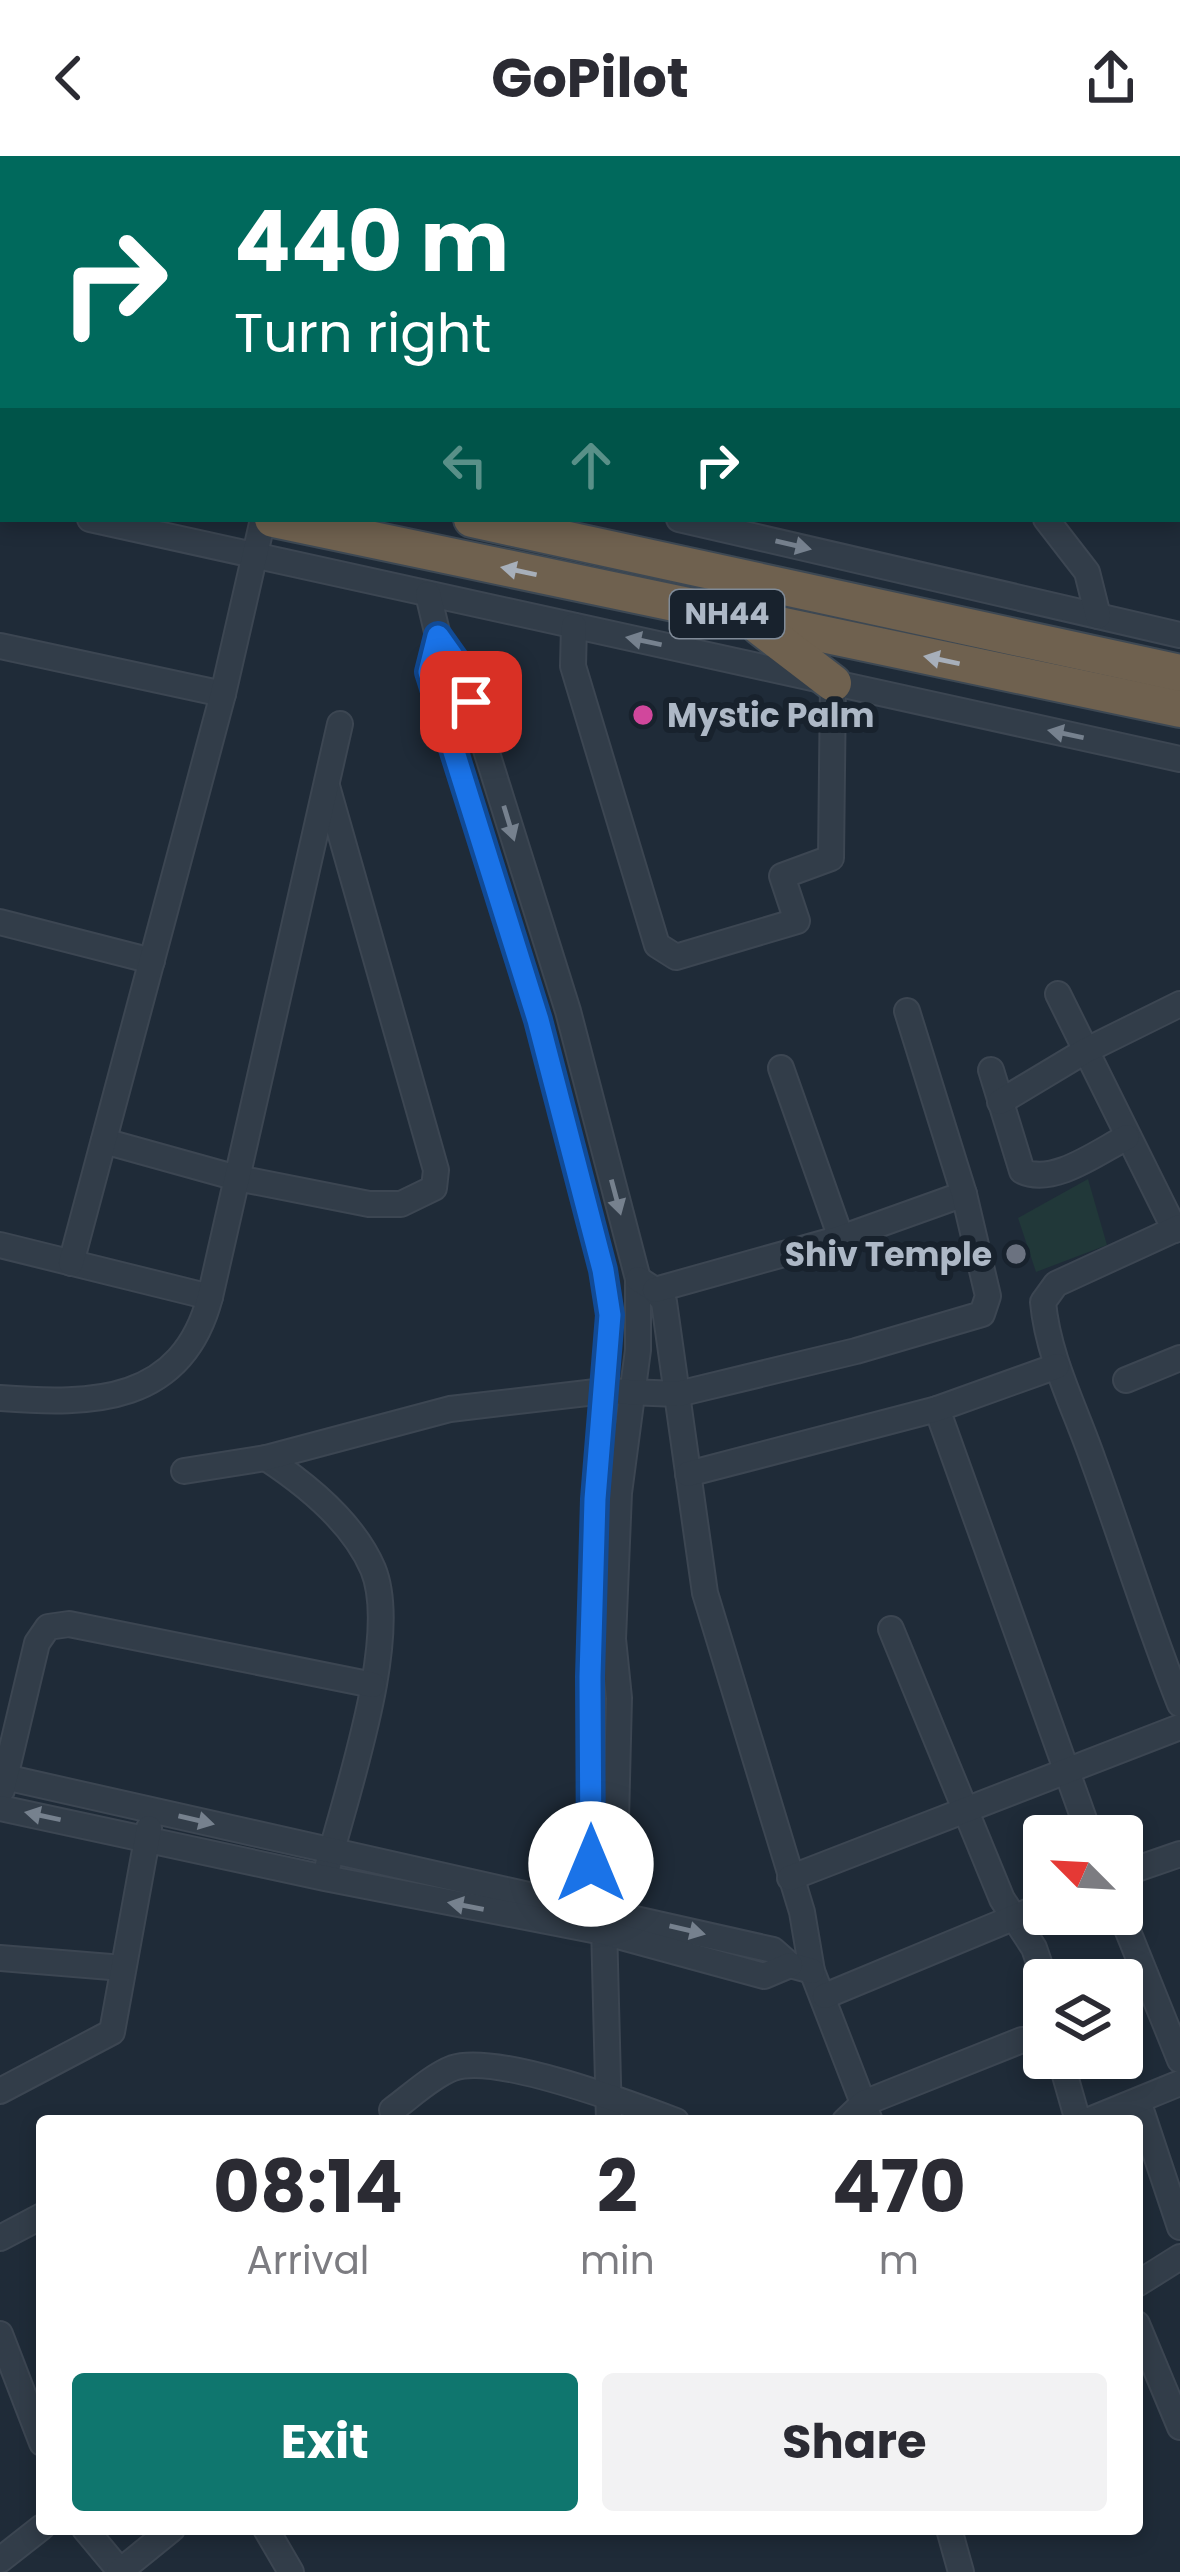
<!DOCTYPE html>
<style>
:root{--surface:#fff;--page:#f2f2f3;--text:#2b2b33;--muted:#7c7c81;--accent:#0f766e}
body{margin:0;font-family:Poppins,sans-serif;background:var(--page);color:var(--text);height:100vh;display:flex;flex-direction:column;font-size:45px;white-space:nowrap}
*{box-sizing:border-box;margin:0}
p{font-size:39px;color:var(--muted)}
.icon{flex:none;width:66px;height:66px;fill:none;stroke:currentColor;stroke-width:2;stroke-linecap:round;stroke-linejoin:round}
.map{position:relative;flex:1;overflow:hidden}
.details{position:absolute;left:36px;top:1959px;width:1107px;height:420px;display:flex;flex-direction:column;background:var(--surface);border-radius:12px;box-shadow:0 6px 18px #0003}
.details>*{flex:none}
.banner{position:absolute;left:0px;top:0px;width:1182px;height:366px;box-shadow:0 6px 18px #0003;background:#00695c;color:#fff;overflow:hidden}
.needle{width:78px;rotate:294deg}
.tools{position:absolute;left:1023px;top:1659px;display:grid;gap:24px}
.tools a{display:grid;place-items:center;width:120px;height:120px;border-radius:12px;background:var(--surface);box-shadow:0 6px 18px #0003;font-size:60px}
.pin{position:absolute;display:grid;place-items:center;width:102px;height:102px;color:#fff;margin:-51px;border-radius:24px;box-shadow:0 6px 18px #0006}
.me{position:absolute;width:132px;margin:-66px;rotate:0deg;stroke-linejoin:round;filter:drop-shadow(0 0 9px #0008)}
.turn{display:flex;align-items:center;gap:42px;height:252px;padding:0 36px;font-size:54px}
.turn .icon{width:156px;height:156px;stroke-width:2.5}
.turn b{display:block;font-size:84px;line-height:102px}
.lanes{display:flex;align-items:center;height:114px;padding:0 36px;background:#0003;justify-content:center;gap:60px;direction:ltr}
.lanes .off{opacity:.35}
.eta{display:flex;justify-content:space-evenly;align-items:center;height:204px;text-align:center}
.eta b{font-size:72px;font-weight:700;line-height:84px}
.cta{display:flex;gap:24px;margin-top:auto;padding:24px 36px}
.cta a{flex:1;height:138px;border-radius:12px;background:var(--accent);color:#fff;font-size:48px;font-weight:700;line-height:138px;text-align:center}
.cta a+a{background:var(--page);color:var(--text)}
header{display:flex;justify-content:space-between;align-items:center;height:156px;padding:0 36px;background:var(--surface);font-size:54px;font-weight:700}
.map>svg:first-child{display:block}
.green{fill:#213839}
.lines{fill:none;stroke-linecap:round;stroke-linejoin:round}
.minor-casing{stroke:#3c4652;stroke-width:28}
.highway-casing{stroke:#3d4853;stroke-width:40}
.minor{stroke:#323d49;stroke-width:24}
.highway{stroke:#6f614f;stroke-width:36}
.oneway{fill:#76818e}
.oneway2{fill:#a7afba}
.route-casing{stroke:#114b97;stroke-width:30}
.route{stroke:#1a73e8;stroke-width:21}
.hotel-dot{fill:#d1479c;stroke:#18222d;stroke-width:4.5}
.worship-dot{fill:#6b7280;stroke:#18222d;stroke-width:4.5}
.labels{text-anchor:middle;stroke-width:12;stroke-linejoin:round;paint-order:stroke}
.shield{fill:#18222d;stroke:#808b98;stroke-width:3}
.shield-label{font-size:30px;font-weight:bold;fill:#adb8c6}
.poi-label{font-size:33px;font-weight:bold;fill:#adb8c6;stroke:#18222d;text-anchor:start}
</style>
<header><svg class="icon" aria-label="back" viewBox="0 0 24 24"><path d="M15 5l-7 7 7 7"/></svg>GoPilot<svg class="icon" aria-label="share" viewBox="0 0 24 24"><path d="M12 15V3M7 8l5-5 5 5M5 13v7h14v-7"/></svg></header>
<div class="map">
<svg width="1180" height="2416" viewBox="0 0 1180 2416">
<rect width="100%" height="100%" fill="#1f2b38"/>
<!-- green -->
<polygon class="green" points="1088,1023 1107,1089 1036,1116 1018,1062"/>
<g class="lines">
<!-- minor casing -->
<g class="minor-casing">
<g id="minor">
<polyline points="168,0 170,3"/>
<polyline points="791,0 792,3"/>
<polyline points="983,0 985,3"/>
<polyline points="436,3 437,0"/>
<polyline points="722,3 722,0"/>
<polyline points="1179,69 1180,69"/>
<polyline points="0,215 3,216"/>
<polyline points="0,343 3,343"/>
<polyline points="90,363 1180,603"/>
<polyline points="679,363 1180,479"/>
<polyline points="1046,363 1087,416 1098,460"/>
<polyline points="428,438 438,480 460,511 568,855 638,1123 638,1194 619,1337 613,1483 619,1542 615,1704 603,1730 609,1965"/>
<polyline points="574,470 573,510 657,789 676,801 797,765 782,720 831,702 833,527"/>
<polyline points="438,480 429,516 538,864 603,1114 610,1159 595,1343 590,1521 591,1708 603,1730"/>
<polyline points="0,490 223,538"/>
<polyline points="0,766 152,805"/>
<polyline points="1058,838 1175,1074"/>
<polyline points="781,912 841,1082"/>
<path d="M991,914L1022,1015C1053,1030 1098,996 1127,981"/>
<polyline points="1000,946 1085,895 1180,848"/>
<polyline points="104,985 237,1022 369,1048 401,1048 434,1032 436,1014 327,630"/>
<path d="M1180,1071L1056,1128L1043,1146C1048,1201 1075,1252 1093,1304C1123,1386 1148,1468 1180,1548"/>
<polyline points="0,1089 210,1141"/>
<polyline points="71,1107 223,538 263,363"/>
<polyline points="638,1123 655,1134 664,1146 705,1437 802,1756 812,1815 870,1965"/>
<polyline points="655,1134 841,1082 964,1038"/>
<polyline points="1126,1224 1180,1202"/>
<path d="M0,1242C93,1249 182,1248 210,1141L340,568"/>
<polyline points="937,1253 1090,1680"/>
<path d="M266,1302C307,1329 353,1366 373,1413C401,1481 346,1637 328,1709"/>
<polyline points="184,1315 266,1302 450,1253 604,1235 678,1238 856,1195 982,1158 988,1140 964,1038 907,855"/>
<polyline points="688,1318 937,1253 1057,1210"/>
<polyline points="891,1473 1002,1743 1034,1792 1045,1824"/>
<polyline points="0,1620 773,1794 790,1809 812,1815"/>
<polyline points="2,1634 37,1487 48,1471 69,1468 373,1529"/>
<polyline points="0,1652 325,1722 603,1776 764,1820 790,1809"/>
<polyline points="1122,1718 1180,1698"/>
<polyline points="790,1722 1180,1571"/>
<polyline points="1121,1758 1180,1904"/>
<polyline points="0,1802 123,1812"/>
<polyline points="825,1840 1044,1749"/>
<polyline points="1060,1902 1078,1965"/>
<polyline points="0,1935 112,1876 149,1672"/>
<polyline points="1138,1945 1180,2071"/>
<path d="M392,1954C410,1941 432,1920 453,1912C496,1897 631,1948 676,1965"/>
<polyline points="845,1965 864,1947 1022,1884 1044,1886"/>
<polyline points="1087,1965 1180,1927"/>
<polyline points="0,2082 42,2060"/>
<polyline points="1137,2128 1180,2101"/>
<polyline points="1137,2168 1180,2271"/>
<polyline points="0,2178 42,2287"/>
<polyline points="85,2373 120,2415"/>
<polyline points="266,2373 291,2416"/>
<polyline points="949,2373 961,2416"/>
<polyline points="0,2404 42,2371"/>
<polyline points="119,2416 172,2373"/>
</g>
</g>
<!-- highway casing -->
<g class="highway-casing">
<g id="highway">
<polyline points="0,259 3,259"/>
<polyline points="0,312 3,311"/>
<polyline points="273,363 1180,553"/>
<polyline points="472,363 1180,517"/>
<polyline points="760,471 833,527"/>
</g>
</g>
<!-- minor -->
<use href="#minor" class="minor"/>
<!-- highway -->
<use href="#highway" class="highway"/>
</g>
<!-- one-way arrows -->
<defs><path id="oneway-solid" d="M-6-.8H1V-3.2L6.5 0L1 3.2V.8H-6Z" transform="scale(3)"/></defs>
<g class="oneway">
<use href="#oneway-solid" transform="translate(793 389) rotate(13)"/>
<use href="#oneway-solid" transform="translate(644 485) rotate(-168)"/>
<use href="#oneway-solid" transform="translate(1066 578) rotate(-168)"/>
<use href="#oneway-solid" transform="translate(509 667) rotate(73)"/>
<use href="#oneway-solid" transform="translate(616 1041) rotate(75)"/>
<use href="#oneway-solid" transform="translate(43 1660) rotate(-168)"/>
<use href="#oneway-solid" transform="translate(196 1664) rotate(13)"/>
<use href="#oneway-solid" transform="translate(466 1750) rotate(-169)"/>
<use href="#oneway-solid" transform="translate(687 1774) rotate(13)"/>
</g>
<g class="oneway2">
<use href="#oneway-solid" transform="translate(519 415) rotate(-168)"/>
<use href="#oneway-solid" transform="translate(942 504) rotate(-168)"/>
</g>
<g class="lines">
<!-- route casing -->
<g class="route-casing">
<polyline id="route" points="471,546 460,511 438,480 429,516 538,864 603,1114 610,1159 595,1343 590,1521 591,1708"/>
</g>
<!-- route -->
<use href="#route" class="route"/>
</g>
<!-- markers -->
<circle class="hotel-dot" cx="643" cy="559" r="12"/>
<circle class="worship-dot" cx="1016" cy="1098" r="12"/>
<g class="labels">
<!-- shield labels -->
<rect class="shield" x="670" y="434" width="114" height="48" rx="9"/>
<g class="shield-label">
<text x="727" y="468">NH44</text>
</g>
<!-- poi labels -->
<g class="poi-label">
<text x="667" y="571">Mystic Palm</text>
<text x="992" y="1110" text-anchor="end">Shiv Temple</text>
</g>
</g>
</svg>
<div class="tools">
<a><svg class="needle" viewBox="-14 -14 28 28"><path d="M0-13l5 13h-10z" fill="#e53935"/><path d="M0 13l5-13h-10z" fill="#7c7c81"/></svg></a>
<a><svg class="icon" aria-label="layers" viewBox="0 0 24 24"><path d="M12 4l9 5-9 5-9-5zM3 14l9 5 9-5"/></svg></a>
</div>
<div class="pin" style="left:471px;top:546px;background:#d93025"><svg class="icon" aria-label="arrive" viewBox="0 0 24 24"><path d="M6 21V4h12l-3 4 3 4H6"/></svg></div>
<svg class="me" style="left:591px;top:1708px" viewBox="-20 -20 40 40"><circle r="19" fill="#fff"/><path d="M0-13L10 11 0 6-10 11z" fill="#1a73e8"/></svg>
<div class="banner">
<div class="turn"><svg class="icon" aria-label="right" viewBox="0 0 24 24"><path d="M7 20v-9h11M14 6l5 5-5 5"/></svg><div><b>440 m</b>Turn right</div></div>
<div class="lanes"><svg class="icon off" aria-label="left" viewBox="0 0 24 24"><path d="M17 20v-9H6M10 6l-5 5 5 5"/></svg><svg class="icon off" aria-label="ahead" viewBox="0 0 24 24"><path d="M12 20V5M6 11l6-6 6 6"/></svg><svg class="icon" aria-label="right" viewBox="0 0 24 24"><path d="M7 20v-9h11M14 6l5 5-5 5"/></svg></div>
</div>
<section class="details">
<div class="eta">
<div><b>08:14</b><p>Arrival</p></div>
<div><b>2</b><p>min</p></div>
<div><b>470</b><p>m</p></div>
</div>
<div class="cta"><a>Exit</a><a>Share</a></div>
</section>
</div>
